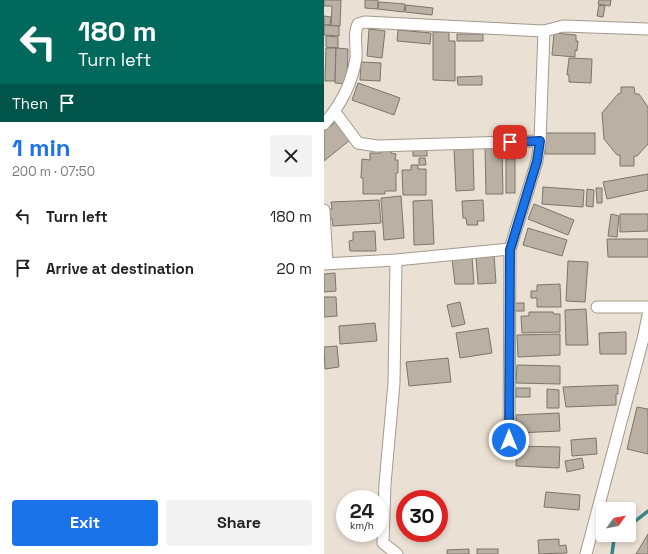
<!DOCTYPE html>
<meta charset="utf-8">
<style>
:root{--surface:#fff;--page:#f2f2f2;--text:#222;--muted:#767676;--accent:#1a73e8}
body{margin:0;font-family:"Space Grotesk",sans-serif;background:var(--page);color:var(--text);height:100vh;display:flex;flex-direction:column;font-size:15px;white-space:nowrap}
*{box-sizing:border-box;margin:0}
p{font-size:13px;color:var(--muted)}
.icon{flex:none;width:22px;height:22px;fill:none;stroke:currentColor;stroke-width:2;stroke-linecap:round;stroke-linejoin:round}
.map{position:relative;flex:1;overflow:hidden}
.sheet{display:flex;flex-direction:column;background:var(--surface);width:324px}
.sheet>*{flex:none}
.banner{background:#00695c;color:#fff;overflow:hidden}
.needle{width:26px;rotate:57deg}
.controls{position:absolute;left:272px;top:502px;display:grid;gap:8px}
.controls a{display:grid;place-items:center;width:40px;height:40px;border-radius:4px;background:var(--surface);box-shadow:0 2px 6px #0003;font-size:20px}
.speed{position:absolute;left:12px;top:490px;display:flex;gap:8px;font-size:20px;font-weight:700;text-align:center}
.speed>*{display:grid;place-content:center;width:52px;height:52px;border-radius:50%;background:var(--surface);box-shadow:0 2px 6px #0003;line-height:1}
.speed small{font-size:10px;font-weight:400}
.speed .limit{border:6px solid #d22;background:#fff;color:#111}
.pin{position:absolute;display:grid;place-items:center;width:34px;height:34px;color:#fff;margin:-17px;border-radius:8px;box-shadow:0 2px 6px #0006}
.me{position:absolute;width:44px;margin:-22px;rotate:0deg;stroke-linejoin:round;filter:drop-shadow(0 0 3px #0008)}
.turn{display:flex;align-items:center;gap:14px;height:84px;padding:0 12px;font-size:18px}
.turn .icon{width:52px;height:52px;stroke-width:2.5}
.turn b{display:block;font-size:28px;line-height:34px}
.then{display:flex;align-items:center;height:38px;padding:0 12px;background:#0003;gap:8px;font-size:15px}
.round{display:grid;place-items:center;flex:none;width:42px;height:42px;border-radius:4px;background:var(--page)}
.headline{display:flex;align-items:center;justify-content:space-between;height:68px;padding:0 12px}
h1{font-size:24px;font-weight:700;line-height:30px;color:var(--accent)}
.action{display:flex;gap:8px;margin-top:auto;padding:8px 12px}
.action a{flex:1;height:46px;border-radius:4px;background:var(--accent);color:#fff;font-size:16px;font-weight:700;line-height:46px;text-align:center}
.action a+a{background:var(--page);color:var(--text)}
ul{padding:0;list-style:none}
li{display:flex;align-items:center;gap:12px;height:52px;padding:0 12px}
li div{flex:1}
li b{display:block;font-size:15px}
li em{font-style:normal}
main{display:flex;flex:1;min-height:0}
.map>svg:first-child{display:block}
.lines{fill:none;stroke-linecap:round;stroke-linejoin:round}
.stream{stroke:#398486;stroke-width:3.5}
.building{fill:#bab1a4;stroke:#7d7569}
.street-casing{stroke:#a3998d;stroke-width:13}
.street{stroke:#fff;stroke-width:11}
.route-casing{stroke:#114b97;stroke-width:10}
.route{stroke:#1a73e8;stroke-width:7}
</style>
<main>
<section class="sheet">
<div class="banner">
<div class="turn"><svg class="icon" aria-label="left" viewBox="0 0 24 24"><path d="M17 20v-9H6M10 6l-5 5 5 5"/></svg><div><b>180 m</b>Turn left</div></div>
<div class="then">Then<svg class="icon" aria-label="arrive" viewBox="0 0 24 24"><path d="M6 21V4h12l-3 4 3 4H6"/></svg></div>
</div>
<div class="headline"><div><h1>1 min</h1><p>200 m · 07:50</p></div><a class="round"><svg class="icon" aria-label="close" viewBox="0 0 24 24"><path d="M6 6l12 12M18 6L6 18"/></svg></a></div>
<ul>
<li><svg class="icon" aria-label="left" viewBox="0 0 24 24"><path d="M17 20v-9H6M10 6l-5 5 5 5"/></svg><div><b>Turn left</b></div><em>180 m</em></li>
<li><svg class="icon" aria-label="arrive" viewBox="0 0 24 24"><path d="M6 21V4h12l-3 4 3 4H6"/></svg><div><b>Arrive at destination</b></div><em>20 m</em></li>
</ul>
<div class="action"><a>Exit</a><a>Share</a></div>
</section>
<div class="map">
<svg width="324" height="554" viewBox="0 0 324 554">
<rect width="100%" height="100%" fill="#eae0d3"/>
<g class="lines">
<!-- stream -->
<g class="stream">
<polyline points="305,526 324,511"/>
<polyline points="288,554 290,539 294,535"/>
</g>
</g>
<!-- building -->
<g class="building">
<polygon points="0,0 17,0 16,26 7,26 8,6 0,6"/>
<polygon points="41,0 54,0 54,9 41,8"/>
<polygon points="275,0 287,0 286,6 274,4"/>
<polygon points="55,2 81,4 80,12 54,9"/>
<polygon points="82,5 109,8 108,15 81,12"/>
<polygon points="275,5 281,6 279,17 273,16"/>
<polygon points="0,16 7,17 6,25 0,25"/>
<polygon points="0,25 15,26 15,36 0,35"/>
<polygon points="45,29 61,31 58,58 43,56"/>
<polygon points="74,30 107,33 106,44 73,41"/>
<polygon points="109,32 125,32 125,41 131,41 131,81 109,80"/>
<polygon points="230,33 252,35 252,41 254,41 253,51 251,50 251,57 228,55"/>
<rect x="133" y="34" width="26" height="7"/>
<polygon points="2,36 14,37 14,48 2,47"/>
<polygon points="2,48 12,48 11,81 1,81"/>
<polygon points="12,48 24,49 23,84 11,83"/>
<polygon points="245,58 268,59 267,83 245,82 245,75 243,75"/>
<polygon points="37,62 57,63 56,81 36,80"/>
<polygon points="158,76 158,85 134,85 133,77"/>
<polygon points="34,83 76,98 70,115 28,100"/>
<polygon points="297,87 310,87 311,94 315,94 324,107 324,144 313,156 310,156 310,166 296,166 296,155 293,155 280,139 278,113 294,94 297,93"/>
<polygon points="12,122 26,140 0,161 0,131"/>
<rect x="221" y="133" width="50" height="21"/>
<rect x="89" y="147" width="14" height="9"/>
<polygon points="161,147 178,147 179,194 162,194"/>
<polygon points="149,148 150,190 132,191 130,149"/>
<polygon points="57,151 68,151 67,153 72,154 71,160 74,160 74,173 72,173 72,191 61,191 61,194 39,194 39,178 37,178 38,159 46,160 46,153 57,153"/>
<polygon points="95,158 101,158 102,165 95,165"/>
<rect x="182" y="159" width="9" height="34"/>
<polygon points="87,165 94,165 94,169 102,169 102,195 79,195 78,170 87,170"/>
<polygon points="324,174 324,190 283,199 279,182"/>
<polygon points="219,187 260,190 259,207 218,204"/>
<polygon points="272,188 278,188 278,203 273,203"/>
<polygon points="263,189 270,190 269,207 262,206"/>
<polygon points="77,196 80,238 60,240 57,198"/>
<polygon points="55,200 57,223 9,226 8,218 6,218 5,209 8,209 7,202"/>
<polygon points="108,200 110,244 90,245 89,201"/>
<polygon points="159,200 160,221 153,221 154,225 143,225 142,218 139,218 138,201"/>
<polygon points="210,204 250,220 244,235 204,219"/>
<polygon points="287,214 295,216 293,237 284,236"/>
<polygon points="296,214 324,214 324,231 296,232"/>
<polygon points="204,228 243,240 238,256 199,245"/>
<polygon points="51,231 52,251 26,251 25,241 29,240 29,232"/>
<polygon points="283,239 324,239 324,257 284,257"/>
<polygon points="170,255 172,283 154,284 152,257"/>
<polygon points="148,257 150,284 131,284 128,259"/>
<polygon points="244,261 264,262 261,302 242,301"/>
<polygon points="11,273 12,291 0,292 0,274"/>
<polygon points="236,284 237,307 213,307 213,298 207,298 207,291 213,291 213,285"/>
<polygon points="0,297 12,297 13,316 0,317"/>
<polygon points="136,302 141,324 128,327 123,305"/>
<rect x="189" y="303" width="11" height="8"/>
<polygon points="262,309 264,345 242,345 241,310"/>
<polygon points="205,312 229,312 230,314 236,314 236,332 198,333 197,316 205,316"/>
<polygon points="51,323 53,341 16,344 15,326"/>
<polygon points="164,328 168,353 136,358 132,333"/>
<polygon points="302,332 302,354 276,354 275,333"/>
<polygon points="236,334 236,355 194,357 193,335"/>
<polygon points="13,346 15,367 1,369 0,347"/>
<polygon points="124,358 127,382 85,386 82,362"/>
<polygon points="193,365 236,366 236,384 192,383"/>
<polygon points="294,385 294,394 292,394 292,405 242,407 239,387"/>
<rect x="192" y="388" width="14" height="9"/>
<polygon points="223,389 235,390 235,408 223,408"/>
<polygon points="313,407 324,409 324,454 303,449"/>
<polygon points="235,413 236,431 193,433 192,415"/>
<polygon points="272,438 273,454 248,456 247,440"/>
<polygon points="193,446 236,447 235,468 192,466"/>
<polygon points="258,458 260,468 243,472 241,461"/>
<polygon points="222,492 256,495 255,510 220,507"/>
<polygon points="324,534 324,554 312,554"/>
<polygon points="235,539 235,546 242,545 243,553 215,554 214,540"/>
<polygon points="145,549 145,554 123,554 123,550"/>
<rect x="153" y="549" width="21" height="5"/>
</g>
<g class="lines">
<!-- street casing -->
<g class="street-casing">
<g id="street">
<polyline points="11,112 34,143 53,146 216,141"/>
<path d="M0,124C17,105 28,83 32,58C33,46 29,34 34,24L41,22L220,31L239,26L324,29"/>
<polyline points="0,210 3,263"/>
<polyline points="72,260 70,383 61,484 59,543 73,554"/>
<polyline points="0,264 72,260 186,249"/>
<polyline points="273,307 324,307"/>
<polyline points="185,440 186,249 213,161 216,141 220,31"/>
<polyline points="262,554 320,335 324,315"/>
</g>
</g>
<!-- street -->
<use href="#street" class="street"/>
</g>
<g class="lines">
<!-- route casing -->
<g class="route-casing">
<polyline id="route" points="185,440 186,250 213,161 216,141 186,142"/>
</g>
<!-- route -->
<use href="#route" class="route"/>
</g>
</svg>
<div class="controls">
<a><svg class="needle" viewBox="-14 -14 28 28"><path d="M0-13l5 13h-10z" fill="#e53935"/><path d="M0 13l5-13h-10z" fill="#767676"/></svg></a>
</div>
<div class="speed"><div>24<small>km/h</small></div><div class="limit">30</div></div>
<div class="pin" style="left:186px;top:142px;background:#d93025"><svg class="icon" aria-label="arrive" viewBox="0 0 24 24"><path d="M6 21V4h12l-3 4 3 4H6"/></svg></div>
<svg class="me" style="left:185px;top:440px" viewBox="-20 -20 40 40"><circle r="17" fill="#1a73e8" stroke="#fff" stroke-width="3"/><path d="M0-11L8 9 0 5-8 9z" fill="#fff"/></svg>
</div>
</main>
